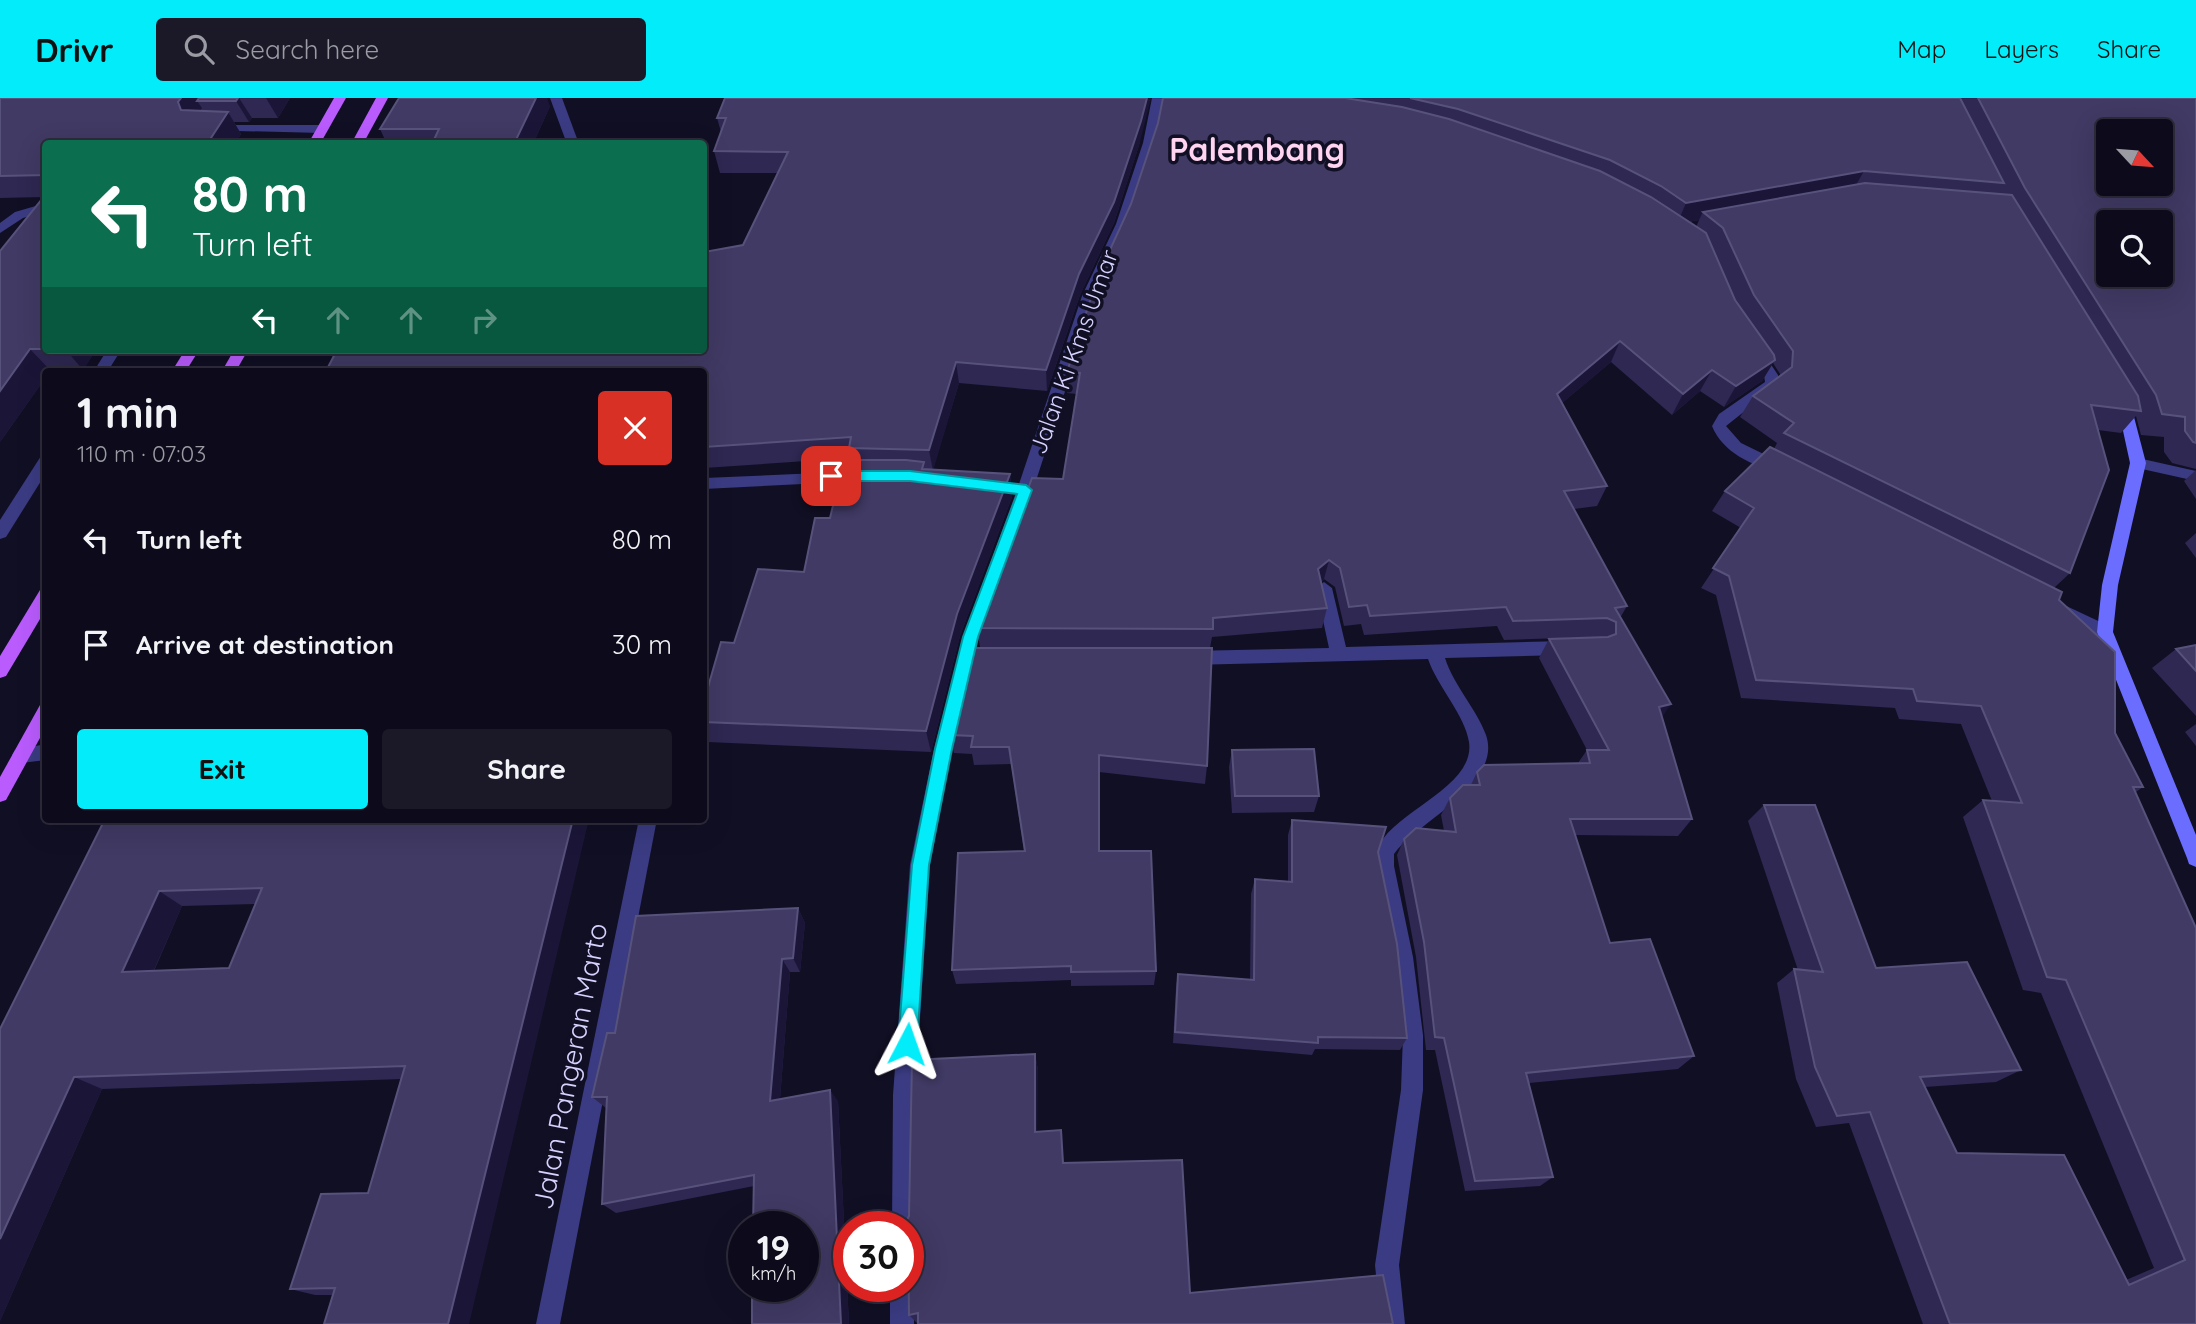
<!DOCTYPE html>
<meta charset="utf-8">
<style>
:root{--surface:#0d0b1b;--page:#1b1928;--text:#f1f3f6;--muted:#9a9ba3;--line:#2d2b3a;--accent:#03ecf9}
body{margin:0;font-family:Quicksand,sans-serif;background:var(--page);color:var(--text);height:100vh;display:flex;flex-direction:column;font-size:26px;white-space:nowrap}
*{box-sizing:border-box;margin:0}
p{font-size:23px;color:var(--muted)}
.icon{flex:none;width:38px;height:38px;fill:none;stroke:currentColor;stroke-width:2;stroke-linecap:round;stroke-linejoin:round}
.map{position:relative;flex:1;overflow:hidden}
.side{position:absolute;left:42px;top:270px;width:665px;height:455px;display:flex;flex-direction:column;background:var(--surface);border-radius:7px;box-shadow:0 7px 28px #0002,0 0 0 2px var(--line)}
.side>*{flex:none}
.hud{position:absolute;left:42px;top:42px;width:665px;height:214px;border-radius:7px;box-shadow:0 7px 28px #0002,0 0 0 2px var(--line);background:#0b6e4f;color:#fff;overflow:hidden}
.needle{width:46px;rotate:116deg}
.controls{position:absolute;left:2096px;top:21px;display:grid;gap:14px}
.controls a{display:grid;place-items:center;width:77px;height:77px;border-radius:7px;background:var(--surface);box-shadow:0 7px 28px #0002,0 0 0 2px var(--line);font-size:35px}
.speed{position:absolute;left:728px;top:1113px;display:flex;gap:14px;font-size:35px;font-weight:700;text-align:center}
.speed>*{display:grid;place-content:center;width:91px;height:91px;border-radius:50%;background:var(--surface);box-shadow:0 7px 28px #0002,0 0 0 2px var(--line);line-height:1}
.speed small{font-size:18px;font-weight:400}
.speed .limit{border:10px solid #d22;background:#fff;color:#111}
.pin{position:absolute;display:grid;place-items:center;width:60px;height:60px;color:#fff;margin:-30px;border-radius:14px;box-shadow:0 4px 10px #0006}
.me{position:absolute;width:77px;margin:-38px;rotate:4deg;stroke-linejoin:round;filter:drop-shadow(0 0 5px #0008)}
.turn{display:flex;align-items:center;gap:24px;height:147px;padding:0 35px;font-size:32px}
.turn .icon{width:91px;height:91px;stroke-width:2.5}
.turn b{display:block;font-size:49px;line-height:60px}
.lanes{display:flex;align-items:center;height:66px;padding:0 35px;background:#0003;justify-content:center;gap:35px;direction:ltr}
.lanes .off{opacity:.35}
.round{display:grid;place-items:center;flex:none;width:74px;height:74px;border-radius:7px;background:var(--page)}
.head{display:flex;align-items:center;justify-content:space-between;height:119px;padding:0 35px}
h1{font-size:42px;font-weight:700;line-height:52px}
.cta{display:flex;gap:14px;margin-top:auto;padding:14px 35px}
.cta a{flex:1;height:80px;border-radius:7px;background:var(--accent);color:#111;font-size:28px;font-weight:700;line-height:80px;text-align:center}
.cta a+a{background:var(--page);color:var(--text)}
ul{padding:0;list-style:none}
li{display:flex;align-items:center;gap:21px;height:105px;padding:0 35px}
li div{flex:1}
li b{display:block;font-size:26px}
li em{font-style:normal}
header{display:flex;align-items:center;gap:42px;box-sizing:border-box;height:98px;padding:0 35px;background:var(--accent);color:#111}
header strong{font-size:33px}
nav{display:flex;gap:38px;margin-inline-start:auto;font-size:24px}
.search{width:490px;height:63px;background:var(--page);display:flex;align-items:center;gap:18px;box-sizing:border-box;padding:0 24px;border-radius:7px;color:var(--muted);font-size:26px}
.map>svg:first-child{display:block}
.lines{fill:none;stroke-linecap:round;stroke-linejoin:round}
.lane{fill:#3a3b82;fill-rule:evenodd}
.street{fill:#3a3b82;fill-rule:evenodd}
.secondary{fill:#6a6dfd;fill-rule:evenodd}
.primary{fill:#b95bfd;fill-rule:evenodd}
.wall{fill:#2e2852;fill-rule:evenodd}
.shaded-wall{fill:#1b1638}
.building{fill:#403a64;stroke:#57527c;stroke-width:2;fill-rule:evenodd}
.route{fill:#03ecf9;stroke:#0299a2;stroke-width:2}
.labels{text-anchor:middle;stroke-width:7;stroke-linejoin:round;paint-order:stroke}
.street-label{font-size:24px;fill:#d5d2fe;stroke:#110f24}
.near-street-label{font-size:28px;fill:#d5d2fe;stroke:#110f24}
.far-town-label{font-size:32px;font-weight:bold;fill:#fed4f1;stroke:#110f24}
</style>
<header>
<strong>Drivr</strong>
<div class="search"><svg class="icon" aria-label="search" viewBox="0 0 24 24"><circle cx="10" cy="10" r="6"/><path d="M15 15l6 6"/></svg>Search here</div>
<nav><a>Map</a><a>Layers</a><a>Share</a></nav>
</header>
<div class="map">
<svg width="2196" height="1226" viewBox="0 0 2196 1226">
<rect width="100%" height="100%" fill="#110f24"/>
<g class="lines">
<!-- lane -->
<g class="lane">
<polygon points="211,0 223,0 206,27 322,27 328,31 322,35 197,32 194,27"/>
<polygon points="46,105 46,113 23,120 0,135 0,125 15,114"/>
<polygon points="107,252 121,252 108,273 94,273"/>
<polygon points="46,357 46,375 6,439 0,441 0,422 41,358"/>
<polygon points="46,646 46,662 21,665 15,662 12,657 15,652"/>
</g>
<!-- street -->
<g class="street">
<polygon points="550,0 562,0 579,46 567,46"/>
<polygon points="1152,0 1164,0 1155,45 1128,126 1096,198 1033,392 979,539 952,651 930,767 915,997 914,1129 908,1138 908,1129 892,1129 893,997 910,767 934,651 963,539 1017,392 1082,198 1116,126 1143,45"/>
<path d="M1755,248L1760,250L1778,277L1779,286L1726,328L1741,345L1784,366L1787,370L1779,375C1752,367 1723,355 1712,328L1719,316L1765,284L1764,277L1748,253Z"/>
<polygon points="643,252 657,252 660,273 646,273"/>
<polygon points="2138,360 2196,373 2196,383 2133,369 2130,365"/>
<polygon points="864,373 872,378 864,383 704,391 704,380"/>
<path d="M1324,484L1332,490L1346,549L1565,543L1571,545L1573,550L1571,555L1565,557L1445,560C1454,588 1476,610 1486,637C1503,686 1417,724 1394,756V768L1413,859L1423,937V992L1399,1167L1405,1226H1381L1375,1167L1401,992L1403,937L1393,859L1374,768C1375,763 1375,757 1377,752C1390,714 1476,690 1469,644C1465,617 1437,588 1428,561L1189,567L1183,565L1181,560L1183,555L1189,553L1329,550L1316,490Z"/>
<polygon points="2060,505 2111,529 2113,534 2111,539 2099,539 2054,516 2052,511 2054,506"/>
<polygon points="639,721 657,721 560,1226 536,1226"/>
<polygon points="908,1179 914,1188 914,1226 890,1226 890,1188 908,1188"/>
</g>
<!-- secondary -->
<polygon class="secondary" points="2119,300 2124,302 2134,319 2146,365 2118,487 2113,534 2196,737 2196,769 2189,766 2187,760 2097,534 2102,487 2130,365 2120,319 2112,305"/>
<!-- primary -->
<g class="primary">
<polygon points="334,0 346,0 320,46 308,46"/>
<polygon points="376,0 388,0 363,46 351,46"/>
<polygon points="185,252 199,252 186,273 172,273"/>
<polygon points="234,252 248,252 236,273 222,273"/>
<polygon points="46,490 46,511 6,578 0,580 0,558 40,492"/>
<polygon points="46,605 46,629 6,702 0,704 0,679 40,607"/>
</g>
</g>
<!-- wall -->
<g class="wall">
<polygon points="0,0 290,0 278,20 252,20 249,24 234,24 241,36 235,46 46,46 46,252 96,252 83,272 46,273 46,279 0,344 44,99 0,100"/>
<path d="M1163,0H2196V371L2172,365L2164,354V339L2141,337L2136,318L2121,335L2098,332L2070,475L2054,490L2115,635L2143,689L2136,694L2196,1226H1923L1849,1025L1816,1029L1796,981L1777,885L1794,871L1798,872L1748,723L1764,707L1876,870L2021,972L1996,984L1925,989L1957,1055L2126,1182L2154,1170L2041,895L2023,892L1963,719L1983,702L1992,703L1961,626L1899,621L1895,610L1741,600L1716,497L1701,490L1741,430L1712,413L1725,393L1774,351L1777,345L1740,319L1753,298L1780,278V276L1773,265L1762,283L1724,309L1700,293L1672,317L1611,264L1562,305L1607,388L1597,408L1574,411L1627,508L1620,520L1662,619L1692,721L1678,738L1575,737L1610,845L1694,958L1678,971L1529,985L1553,1079L1540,1088L1465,1093L1435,952H1426L1416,859L1397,757L1404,741L1444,733L1441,717L1450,700L1471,687L1477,674L1578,665L1587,652L1539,560L1549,541L1596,539L1504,542L1497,528L1364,537L1361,526L1344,528L1335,489L1324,481L1321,484L1327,510L1322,530L1212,539L1210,550L980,549L977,530L1063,381L1077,296L1067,295V274L1131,106L1158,25ZM1699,122L1696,129L1689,124Z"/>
<polygon points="550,8 533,46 387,46 380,31"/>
<polygon points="717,20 1140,44 1114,125 1080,197 1047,293 959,285 933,371 1010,376 1012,399 960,538 931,654 708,644 704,636 704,603 734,545 804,474 830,420 852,362 851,360 704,370 704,273 333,259 329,252 641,252 641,254 654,254 743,147 778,75 720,75 714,53 721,34"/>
<polygon points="2196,372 2196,401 2184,383"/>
<polygon points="2196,435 2196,460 2185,445"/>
<polygon points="2196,547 2196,618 2152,570 2176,551"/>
<polygon points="972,550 1207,668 1205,686 1099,674 1099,753 1156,873 1154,887 1071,888 1071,882 956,886 952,872 1024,753 1011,666 974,667 972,656 954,655 951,637"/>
<polygon points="2196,626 2196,648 2185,634"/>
<polygon points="1232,652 1319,698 1314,714 1232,715 1229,669"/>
<path d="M105,721H589L332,1197H315L290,1191L368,1095L402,981L102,991L0,1223V931ZM255,806L229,870L154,873L182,808Z"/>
<polygon points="1292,722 1378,754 1407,940 1400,952 1315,951 1312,957 1173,945 1176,889 1178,876 1250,882 1251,796 1255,781 1288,783 1288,737"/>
<polygon points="798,810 805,825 800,874 790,874 780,1001 838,1003 849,1226 752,1226 754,1088 616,1115 602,1106 606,1010 592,999"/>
<polygon points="1035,956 1038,972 918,1224 917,1225 909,1217"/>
</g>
<!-- shaded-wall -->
<g class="shaded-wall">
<polygon points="181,0 208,0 197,3 202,10 192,26 181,12 178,4"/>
<polygon points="238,0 239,0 252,20 249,24 236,3"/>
<polygon points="266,0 290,0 278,20"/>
<polygon points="536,0 547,0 550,8 533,46 514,46"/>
<polygon points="1147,0 1151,0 1140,44 1114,125 1080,197 1047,293 1046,272 1079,176"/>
<polygon points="228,14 241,36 235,46 207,46"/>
<polygon points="1864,73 1852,94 1703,114 1699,122 1677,126 1686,105"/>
<polygon points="1620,243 1611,264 1548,317 1557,296"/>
<polygon points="30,251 50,272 46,273 46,279 0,344 0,293"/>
<polygon points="66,252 96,252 83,272"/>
<polygon points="451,252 472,252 462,273 450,254"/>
<polygon points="1775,262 1762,283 1724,309 1736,288"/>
<polygon points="956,264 959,285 933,373 929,352"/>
<polygon points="1712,272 1700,293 1672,317 1683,296"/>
<polygon points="1010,376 1012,399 960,538 931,654 926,633 957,516"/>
<polygon points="1329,462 1324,481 1313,491 1318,471"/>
<polygon points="1671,606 1658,625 1659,609"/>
<polygon points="573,721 589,721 469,1226 448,1226"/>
<polygon points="159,793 182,808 147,888 122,874"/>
<polygon points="798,810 805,825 800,874 793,860"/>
<polygon points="782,861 790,874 779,1014 770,1003"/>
<polygon points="1035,956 1038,972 1037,1048 1035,1034"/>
<polygon points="74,979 102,991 0,1223 0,1141"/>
<polygon points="830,992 838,1003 849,1226 841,1226"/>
</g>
<!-- building -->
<g class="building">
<polygon points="0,0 181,0 178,4 181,12 228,14 207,46 46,46 46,77 0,78"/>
<polygon points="199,0 238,0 236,3 197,3"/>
<polygon points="399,0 536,0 514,46 432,46 439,31 380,31"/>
<polygon points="725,0 1147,0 1141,23 1114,104 1079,176 1046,272 956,264 929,352 849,350 851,339 704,349 704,273 326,273 337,252 451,252 450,254 468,253 468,252 636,252 636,254 654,254 654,252 704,252 704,154 743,147 788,54 714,53 726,20 717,20"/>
<polygon points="1163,0 1345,0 1402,9 1449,21 1600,73 1651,99 1706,135 1735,202 1774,257 1775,262 1736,288 1712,272 1683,296 1620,243 1557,296 1607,388 1564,393 1627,508 1615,510 1671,606 1659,609 1692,721 1570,721 1610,845 1650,841 1694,958 1526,975 1553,1079 1475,1083 1444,940 1435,939 1424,844 1404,741 1416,730 1456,734 1450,700 1463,687 1480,687 1477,674 1484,667 1590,665 1587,652 1609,652 1549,541 1608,539 1616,536 1616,524 1607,520 1513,523 1506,509 1370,518 1367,507 1349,509 1340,470 1329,462 1318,471 1327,510 1213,520 1213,531 977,530 1032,380 1063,381 1080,275 1067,274 1098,178 1131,106 1158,25"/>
<polygon points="1410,0 1960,0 2004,85 1864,73 1686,105 1661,88 1610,62 1458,11"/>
<path d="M1978,0H2196V345L2193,344L2185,333V319L2162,316L2156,297L2025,90ZM2109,33H2161V86H2109ZM2109,124H2161V177H2109Z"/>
<polygon points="1865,85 2012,97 2138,298 2141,313 2091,307 2109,372 2070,475 1784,335 1794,325 1753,298 1792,269 1793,253 1754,197 1723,130 1703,114"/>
<polygon points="46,96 46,251 30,251 0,293 0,153"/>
<polygon points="1770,349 2062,494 2059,502 2115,554 2115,635 2143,689 2133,689 2196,830 2196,1226 1950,1226 1870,1014 1837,1018 1815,969 1794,871 1823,874 1764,707 1815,707 1876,870 1967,864 2021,972 1920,979 1957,1055 2064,1057 2129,1187 2185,1162 2066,882 2047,879 1983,702 2022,705 1981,608 1917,603 1913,591 1756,582 1729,478 1713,470 1754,410 1725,393"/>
<polygon points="844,362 906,362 924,364 922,371 1010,376 957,516 926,633 704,624 704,603 721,544 734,545 758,471 804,474 815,420 830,420"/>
<polygon points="2196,547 2196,573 2176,551"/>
<polygon points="972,550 1212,550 1207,668 1099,657 1099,753 1151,753 1156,873 1071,874 1071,868 952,872 958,755 1025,753 1009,649 971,649 973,638 951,637"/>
<polygon points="1314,651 1319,698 1235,698 1232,652"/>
<path d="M105,721H573L448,1226H324L335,1190L290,1191L321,1096L368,1095L405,968L74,979L0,1141V931ZM262,790L229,870L122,874L159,793Z"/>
<polygon points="1292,722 1386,729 1378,754 1397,846 1407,940 1318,939 1318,945 1175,934 1178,876 1254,882 1255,781 1292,784"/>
<polygon points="798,810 793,860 782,861 770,1003 830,992 841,1226 752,1226 752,1188 803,1188 803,1129 753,1129 754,1077 602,1106 607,999 592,999 607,935 615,935 636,818"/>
<polygon points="1035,956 1035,1034 1061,1032 1063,1065 1182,1062 1190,1195 1383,1177 1393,1226 918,1226 918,1215 909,1217 908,1129 903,1129 909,1118 912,962"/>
</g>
<!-- route -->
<polygon class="route" points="831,373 910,373 1026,387 1032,392 978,539 952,651 929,767 917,946 914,953 907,955 901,953 898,946 912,767 935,651 963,539 1017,396 910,383 831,383 824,378"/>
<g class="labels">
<!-- street labels -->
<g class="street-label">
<text transform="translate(1074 254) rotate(-70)" y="8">Jalan Ki Kms Umar</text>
</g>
<!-- near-street labels -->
<g class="near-street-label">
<text transform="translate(570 968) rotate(-79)" y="10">Jalan Pangeran Marto</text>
</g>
<!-- far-town labels -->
<g class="far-town-label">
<text x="1257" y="63">Palembang</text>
</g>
</g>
</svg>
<div class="controls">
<a><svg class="needle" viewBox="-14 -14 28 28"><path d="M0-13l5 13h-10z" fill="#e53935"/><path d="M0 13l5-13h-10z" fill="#9a9ba3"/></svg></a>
<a><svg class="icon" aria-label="search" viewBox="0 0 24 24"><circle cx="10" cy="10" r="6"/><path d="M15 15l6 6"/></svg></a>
</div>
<div class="speed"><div>19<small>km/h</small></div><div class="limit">30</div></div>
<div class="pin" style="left:831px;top:378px;background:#d93025"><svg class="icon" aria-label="arrive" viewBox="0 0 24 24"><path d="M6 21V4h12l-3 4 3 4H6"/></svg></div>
<svg class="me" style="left:907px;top:946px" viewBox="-20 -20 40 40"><path d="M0-17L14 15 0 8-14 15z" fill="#03ecf9" stroke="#fff" stroke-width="4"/></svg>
<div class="hud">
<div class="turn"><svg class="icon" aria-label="left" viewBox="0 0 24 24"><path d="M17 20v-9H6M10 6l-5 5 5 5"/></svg><div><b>80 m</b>Turn left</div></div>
<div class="lanes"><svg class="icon" aria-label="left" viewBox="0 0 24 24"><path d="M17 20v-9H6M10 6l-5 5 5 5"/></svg><svg class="icon off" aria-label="ahead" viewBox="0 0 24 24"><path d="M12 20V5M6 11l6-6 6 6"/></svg><svg class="icon off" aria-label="ahead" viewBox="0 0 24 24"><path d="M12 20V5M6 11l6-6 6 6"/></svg><svg class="icon off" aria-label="right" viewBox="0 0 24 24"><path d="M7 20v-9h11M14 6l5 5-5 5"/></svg></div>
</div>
<section class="side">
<div class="head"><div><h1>1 min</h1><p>110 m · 07:03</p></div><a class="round" style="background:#d93025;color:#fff"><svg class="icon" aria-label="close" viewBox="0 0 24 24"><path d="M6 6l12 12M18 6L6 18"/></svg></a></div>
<ul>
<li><svg class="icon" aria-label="left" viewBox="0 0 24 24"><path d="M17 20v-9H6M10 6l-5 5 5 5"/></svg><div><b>Turn left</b></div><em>80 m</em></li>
<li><svg class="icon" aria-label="arrive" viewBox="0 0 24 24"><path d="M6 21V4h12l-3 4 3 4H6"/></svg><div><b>Arrive at destination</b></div><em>30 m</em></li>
</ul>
<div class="cta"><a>Exit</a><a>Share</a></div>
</section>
</div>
